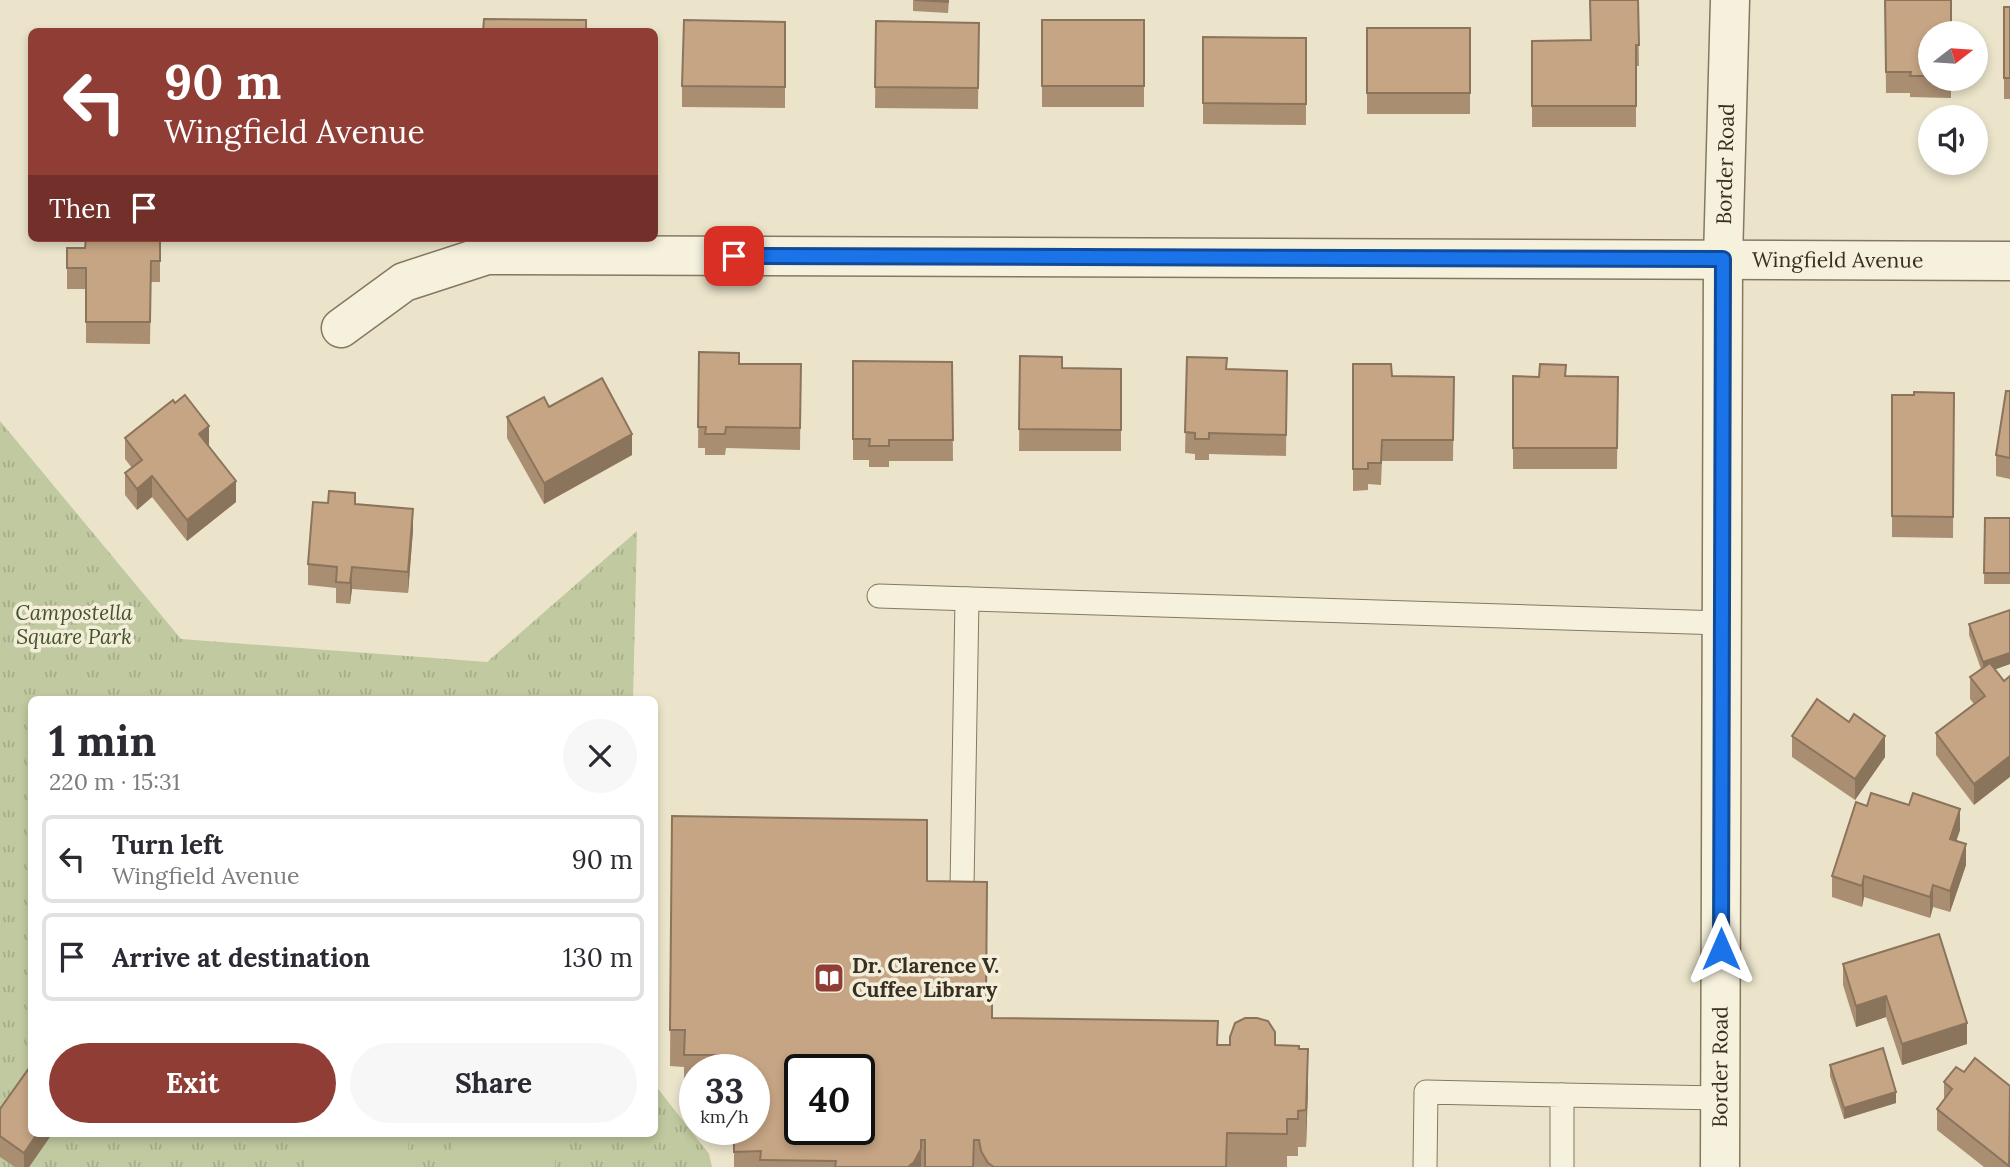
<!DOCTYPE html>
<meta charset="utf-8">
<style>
:root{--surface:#fff;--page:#f7f7f7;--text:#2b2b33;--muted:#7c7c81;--line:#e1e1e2;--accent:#903d36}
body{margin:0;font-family:Lora,serif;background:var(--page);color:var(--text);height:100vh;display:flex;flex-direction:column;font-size:26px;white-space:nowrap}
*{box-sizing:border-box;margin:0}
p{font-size:23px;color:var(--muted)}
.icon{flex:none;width:38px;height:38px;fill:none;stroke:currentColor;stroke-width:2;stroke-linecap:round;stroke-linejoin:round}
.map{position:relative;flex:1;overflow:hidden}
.side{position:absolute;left:28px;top:696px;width:630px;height:441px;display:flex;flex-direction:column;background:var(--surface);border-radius:10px;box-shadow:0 4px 10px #0003}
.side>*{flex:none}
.banner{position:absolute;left:28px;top:28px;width:630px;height:214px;border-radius:10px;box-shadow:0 4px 10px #0003;background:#903d36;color:#fff;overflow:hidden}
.needle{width:46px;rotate:73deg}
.fabs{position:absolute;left:1918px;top:21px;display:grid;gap:14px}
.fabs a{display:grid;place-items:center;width:70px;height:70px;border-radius:50%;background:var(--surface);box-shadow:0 4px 10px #0003;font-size:35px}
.speed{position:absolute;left:679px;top:1054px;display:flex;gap:14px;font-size:35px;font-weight:700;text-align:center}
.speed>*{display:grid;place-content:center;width:91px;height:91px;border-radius:50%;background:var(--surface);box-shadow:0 4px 10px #0003;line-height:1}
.speed small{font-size:18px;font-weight:400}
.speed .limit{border:4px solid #111;border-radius:10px;background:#fff;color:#111}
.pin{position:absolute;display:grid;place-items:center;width:60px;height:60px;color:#fff;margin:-30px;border-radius:14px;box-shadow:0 4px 10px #0006}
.me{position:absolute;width:77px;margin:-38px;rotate:0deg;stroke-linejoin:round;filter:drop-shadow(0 0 5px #0008)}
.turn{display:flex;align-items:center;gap:24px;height:147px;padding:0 21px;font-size:32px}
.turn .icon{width:91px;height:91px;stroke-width:2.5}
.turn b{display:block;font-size:49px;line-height:60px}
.then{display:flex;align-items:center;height:66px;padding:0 21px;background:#0003;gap:14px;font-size:26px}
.round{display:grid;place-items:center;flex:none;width:74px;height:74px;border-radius:37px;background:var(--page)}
.overview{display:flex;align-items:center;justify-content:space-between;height:119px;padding:0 21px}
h1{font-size:42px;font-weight:700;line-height:52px}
.action{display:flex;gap:14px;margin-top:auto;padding:14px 21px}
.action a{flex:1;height:80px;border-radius:42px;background:var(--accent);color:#fff;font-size:28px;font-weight:700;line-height:80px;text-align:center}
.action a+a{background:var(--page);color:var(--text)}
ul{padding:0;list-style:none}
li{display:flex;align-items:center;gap:21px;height:88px;margin:0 14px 10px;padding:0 7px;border:4px solid var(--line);border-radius:10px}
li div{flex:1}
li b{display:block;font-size:26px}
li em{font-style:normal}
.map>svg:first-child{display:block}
.park{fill:url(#park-tufts)}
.pitch{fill:#c0c99f}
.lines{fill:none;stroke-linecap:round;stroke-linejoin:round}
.service-casing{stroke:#867860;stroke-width:25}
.minor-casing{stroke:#867860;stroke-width:41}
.tertiary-casing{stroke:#867860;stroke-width:41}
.service{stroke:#f6f1dd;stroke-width:23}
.minor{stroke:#f6f1dd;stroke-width:38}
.tertiary{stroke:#f6f1dd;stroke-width:38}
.wall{fill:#aa8e72}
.shaded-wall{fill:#8b745c}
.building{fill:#c6a584;stroke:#8b745c;stroke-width:2;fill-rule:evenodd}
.route-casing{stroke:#114b97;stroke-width:18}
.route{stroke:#1a73e8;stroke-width:12}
.labels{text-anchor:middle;stroke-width:7;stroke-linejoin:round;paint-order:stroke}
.street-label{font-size:21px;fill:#382f22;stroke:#f3eed9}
.park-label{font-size:21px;font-style:italic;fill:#45532b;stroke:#f3eed9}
.poi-label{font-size:21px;font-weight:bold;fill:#382f22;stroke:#f3eed9;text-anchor:start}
</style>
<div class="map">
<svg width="2010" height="1167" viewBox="0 0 2010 1167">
<defs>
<pattern id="park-tufts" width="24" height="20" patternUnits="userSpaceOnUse" patternTransform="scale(1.75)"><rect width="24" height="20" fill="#c0c99f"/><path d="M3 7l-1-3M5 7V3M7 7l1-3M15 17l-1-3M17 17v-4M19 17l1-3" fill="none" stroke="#a6ad89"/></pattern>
</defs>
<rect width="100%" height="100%" fill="#ebe4cb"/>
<!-- park -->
<polygon class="park" points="0,421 181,639 487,662 637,531 633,700 32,700 32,1134 654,1134 655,1085 709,1154 712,1167 0,1167"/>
<!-- pitch -->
<g class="pitch">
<polygon points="306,1134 408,1134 408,1167 305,1167"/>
<polygon points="453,1134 556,1134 555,1167 452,1167"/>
</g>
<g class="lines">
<!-- service casing -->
<g class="service-casing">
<g id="service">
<polyline points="879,596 1722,623"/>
<polyline points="962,887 967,599"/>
<polyline points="1562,1095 1720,1098"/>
<polyline points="1425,1167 1426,1092 1562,1095 1562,1167"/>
</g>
</g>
<!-- minor casing -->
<g class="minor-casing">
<g id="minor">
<path id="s1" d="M341,328L404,282L487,255L2010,261"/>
</g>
</g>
<!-- tertiary casing -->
<g class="tertiary-casing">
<g id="tertiary">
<path id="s2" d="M1720,1167L1723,259L1730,0"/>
</g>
</g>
<!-- service -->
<use href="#service" class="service"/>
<!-- minor -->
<use href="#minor" class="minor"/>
<!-- tertiary -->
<use href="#tertiary" class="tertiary"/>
</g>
<!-- wall -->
<g class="wall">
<polygon points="913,0 949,0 948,13 913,11"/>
<polygon points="1638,0 1639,66 1636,66 1636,127 1532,127 1532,41 1590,40"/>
<polygon points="1885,0 1930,33 1930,79 1951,79 1951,98 1910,97 1910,93 1886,93"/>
<rect x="2004" y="7" width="6" height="92"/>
<rect x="1042" y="20" width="102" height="87"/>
<polygon points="876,21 979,23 978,109 875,108"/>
<polygon points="785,22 785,108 682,107 682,86"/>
<rect x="1367" y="28" width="103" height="86"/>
<polygon points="1203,37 1306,38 1306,125 1203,124"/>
<polygon points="160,238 160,282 151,282 150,344 86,343 86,289 67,289 67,248 85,248"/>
<polygon points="699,352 739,364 801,364 800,450 726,448 725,455 705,455 705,448 698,448"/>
<polygon points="1020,356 1062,368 1121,369 1121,451 1019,451"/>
<polygon points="1187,357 1227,369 1287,371 1286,456 1209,454 1209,460 1195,460 1195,454 1185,453"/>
<polygon points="853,361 952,362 953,461 889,461 889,467 869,467 869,460 853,460"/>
<polygon points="1353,364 1392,376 1454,377 1453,461 1382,461 1381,485 1368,484 1368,490 1353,491"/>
<polygon points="1513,376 1618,377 1617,469 1513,469"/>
<polygon points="2010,391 2010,479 1996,476 1996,455"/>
<polygon points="1954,393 1953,538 1892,537 1892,395"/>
<polygon points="507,417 632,455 544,504 507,438"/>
<polygon points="125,438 209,447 236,502 187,541 152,497 137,510 125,495 125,473 132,468 125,459"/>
<polygon points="355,504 413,530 408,593 352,589 350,604 336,603 336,588 308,585 308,564"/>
<polygon points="1985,518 2010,518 2010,584 1984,584"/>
<polygon points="2010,610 2010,664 1995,669 1974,805 1936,755 1936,733 1974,704 1970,699 1970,677 1981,669 1969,635 1969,624"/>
<polygon points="1792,736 1885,757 1855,800 1792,757"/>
<polygon points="1867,806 1960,830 1956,841 1966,865 1950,912 1933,907 1930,918 1864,897 1862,907 1832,897 1832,876"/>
<polygon points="672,816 927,881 986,1002 992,1018 1218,1045 1275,1045 1308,1086 1306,1147 1298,1147 1298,1156 1287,1156 1287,1167 734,1167 734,1129 754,1069 695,1069 695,1092 684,1091 684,1067 670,1066"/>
<polygon points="1843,964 1967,1044 1902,1065 1886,1017 1856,1027 1843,985"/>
<polygon points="1830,1065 1896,1103 1844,1119 1830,1076"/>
<polygon points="1964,1072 2010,1167 1984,1167 1937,1130 1937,1109 1944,1100 1944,1082"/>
<polygon points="0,1109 52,1134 29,1167 15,1167 0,1157"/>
</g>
<!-- shaded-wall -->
<g class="shaded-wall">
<polygon points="209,426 209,448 199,434"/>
<polygon points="632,434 632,455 544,504 544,483"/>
<polygon points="152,476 152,497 137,510 137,489"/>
<polygon points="236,481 236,502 187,541 187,520"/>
<polygon points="413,509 413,530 408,593 408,572"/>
<polygon points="352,567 352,589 350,604 350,583"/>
<polygon points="2010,653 2010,664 1983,674 1983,662"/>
<polygon points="1885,736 1885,757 1855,800 1855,779"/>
<polygon points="2010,756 2010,777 1974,805 1974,784"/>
<polygon points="1960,809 1960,830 1950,860 1950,839"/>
<polygon points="1966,844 1966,865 1950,912 1950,891"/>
<polygon points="1864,876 1864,897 1862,907 1862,886"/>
<polygon points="1933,885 1933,907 1930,918 1930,897"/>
<polygon points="1886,996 1886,1017 1856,1027 1856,1006"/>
<polygon points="1967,1023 1967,1044 1902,1065 1902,1044"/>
<polygon points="1308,1049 1308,1086 1306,1147 1306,1110"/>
<polygon points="1896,1092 1896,1103 1844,1119 1844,1108"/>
<polygon points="37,1134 52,1134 29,1167 24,1167 24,1153"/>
<polygon points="921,1149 921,1167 908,1167"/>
</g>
<!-- building -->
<g class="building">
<polygon points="915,0 948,0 948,2"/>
<polygon points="1590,0 1638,0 1639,45 1636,45 1636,106 1532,106 1532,41 1591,40"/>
<polygon points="1885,0 1951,0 1951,33 1930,33 1930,76 1910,76 1911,72 1886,72"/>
<rect x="2004" y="7" width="6" height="71"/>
<polygon points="484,19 586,20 586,32 483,32"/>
<polygon points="684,20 785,22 785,87 682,86"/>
<rect x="1042" y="20" width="102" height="66"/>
<polygon points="876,21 979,23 978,88 875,87"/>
<rect x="1367" y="28" width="103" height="65"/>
<polygon points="1203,37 1306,38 1306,104 1203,103"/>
<polygon points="86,238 160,238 160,261 151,261 150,322 86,322 86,268 67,268 67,248 85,248"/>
<polygon points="699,352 739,353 739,364 801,364 800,428 726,427 725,434 705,434 706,427 698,427"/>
<polygon points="1020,356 1062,357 1062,368 1121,369 1121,430 1019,429"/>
<polygon points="1187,357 1227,358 1226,369 1287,371 1286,435 1209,433 1209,439 1195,439 1195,433 1185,432"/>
<polygon points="853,361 952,362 953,440 889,440 889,446 869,446 870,439 853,439"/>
<polygon points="1353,364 1391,364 1392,376 1454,377 1453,440 1382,440 1381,463 1368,463 1368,469 1353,469"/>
<polygon points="1540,364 1566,365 1565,376 1618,377 1617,448 1513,448 1513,376 1539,377"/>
<polygon points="602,378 632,434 544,483 507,417 544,397 549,407"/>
<polygon points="2006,391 2010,391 2010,458 1996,455"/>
<polygon points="1914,392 1954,393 1953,517 1892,516 1892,395 1914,395"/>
<polygon points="185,395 209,426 199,434 236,481 187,520 152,476 137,489 125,473 142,460 125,438 173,400 175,403"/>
<polygon points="329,491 355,493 355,504 413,509 408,572 352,567 350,583 336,582 337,567 308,564 313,502 328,503"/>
<polygon points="1985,518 2010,518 2010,573 1984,573"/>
<polygon points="2010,610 2010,653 1983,662 1969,624"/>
<polygon points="1990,663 2004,681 2010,676 2010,756 1974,784 1936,733 1985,696 1970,677"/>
<polygon points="1817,699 1849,722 1854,714 1885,736 1855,779 1792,736"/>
<polygon points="1871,793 1909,805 1913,793 1960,809 1950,839 1966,844 1950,891 1933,885 1930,897 1864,876 1862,886 1832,876 1856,802 1867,806"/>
<path d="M672,816L927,820V881L987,882L986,1002H992V1018L1218,1021L1217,1045H1230V1037L1235,1023L1245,1018H1257L1268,1021L1275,1032V1045L1299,1046V1049H1308L1306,1110L1298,1111V1119H1287V1134L1227,1133L1226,1167H994L988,1163L981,1151L979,1140H974L973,1167H925V1140H921V1149L914,1162L908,1167H835L836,1161L760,1160L761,1151L734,1152V1129H754V1069H719V1055H684L685,1030H670ZM800,1069H859V1129H800Z"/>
<polygon points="1939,934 1967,1023 1902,1044 1886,996 1856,1006 1843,964"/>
<polygon points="1883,1048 1896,1092 1844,1108 1830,1065"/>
<polygon points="1975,1058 2010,1086 2009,1166 1937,1109 1952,1089 1944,1082 1956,1067 1964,1072"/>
<polygon points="32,1064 32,1134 37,1134 24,1153 0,1136 0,1109"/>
</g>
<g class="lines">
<!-- route casing -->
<g class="route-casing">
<polyline id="route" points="734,256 1723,259 1721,949"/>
</g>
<!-- route -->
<use href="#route" class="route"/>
</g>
<!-- icons -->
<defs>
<g id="library-square" transform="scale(1.575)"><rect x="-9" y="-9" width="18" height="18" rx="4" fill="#903d36" stroke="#f3eed9"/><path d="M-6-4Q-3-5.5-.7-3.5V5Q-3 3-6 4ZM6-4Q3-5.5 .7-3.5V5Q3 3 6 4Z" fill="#fff"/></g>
</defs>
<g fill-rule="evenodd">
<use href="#library-square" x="829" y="978"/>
</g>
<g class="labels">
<!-- street labels -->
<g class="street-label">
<text dy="7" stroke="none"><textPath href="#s2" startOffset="1003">Border Road</textPath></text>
<text dy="7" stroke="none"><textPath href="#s1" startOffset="1516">Wingfield Avenue</textPath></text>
<text dy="7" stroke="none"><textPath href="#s2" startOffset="100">Border Road</textPath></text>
</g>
<!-- park labels -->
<g class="park-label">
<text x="74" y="620">Campostella<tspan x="74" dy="24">Square Park</tspan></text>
</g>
<!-- poi labels -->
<g class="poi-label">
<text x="852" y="973">Dr. Clarence V.<tspan x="852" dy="24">Cuffee Library</tspan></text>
</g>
</g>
</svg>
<div class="fabs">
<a><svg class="needle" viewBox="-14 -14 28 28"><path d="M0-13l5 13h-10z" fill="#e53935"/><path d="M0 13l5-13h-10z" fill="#7c7c81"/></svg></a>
<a><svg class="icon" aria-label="sound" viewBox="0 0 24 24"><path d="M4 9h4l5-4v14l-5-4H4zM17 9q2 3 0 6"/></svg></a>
</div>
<div class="speed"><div>33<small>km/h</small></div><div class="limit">40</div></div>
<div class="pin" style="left:734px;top:256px;background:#d93025"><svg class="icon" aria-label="arrive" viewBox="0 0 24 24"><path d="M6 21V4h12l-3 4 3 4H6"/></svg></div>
<svg class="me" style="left:1721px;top:949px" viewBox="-20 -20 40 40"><path d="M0-17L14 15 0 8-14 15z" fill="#1a73e8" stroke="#fff" stroke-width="4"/></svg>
<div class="banner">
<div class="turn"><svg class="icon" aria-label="left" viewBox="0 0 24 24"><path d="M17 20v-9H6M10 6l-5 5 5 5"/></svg><div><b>90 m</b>Wingfield Avenue</div></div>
<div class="then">Then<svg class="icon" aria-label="arrive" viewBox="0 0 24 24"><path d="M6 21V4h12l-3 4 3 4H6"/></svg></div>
</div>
<section class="side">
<div class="overview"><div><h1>1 min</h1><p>220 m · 15:31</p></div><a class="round"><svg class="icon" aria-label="close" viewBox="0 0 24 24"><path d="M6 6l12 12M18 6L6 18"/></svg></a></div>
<ul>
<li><svg class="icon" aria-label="left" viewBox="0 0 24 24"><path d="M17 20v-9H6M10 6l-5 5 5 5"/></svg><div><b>Turn left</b><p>Wingfield Avenue</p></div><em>90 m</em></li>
<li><svg class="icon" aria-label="arrive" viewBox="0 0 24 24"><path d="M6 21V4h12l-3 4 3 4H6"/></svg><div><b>Arrive at destination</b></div><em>130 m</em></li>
</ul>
<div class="action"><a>Exit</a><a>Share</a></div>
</section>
</div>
